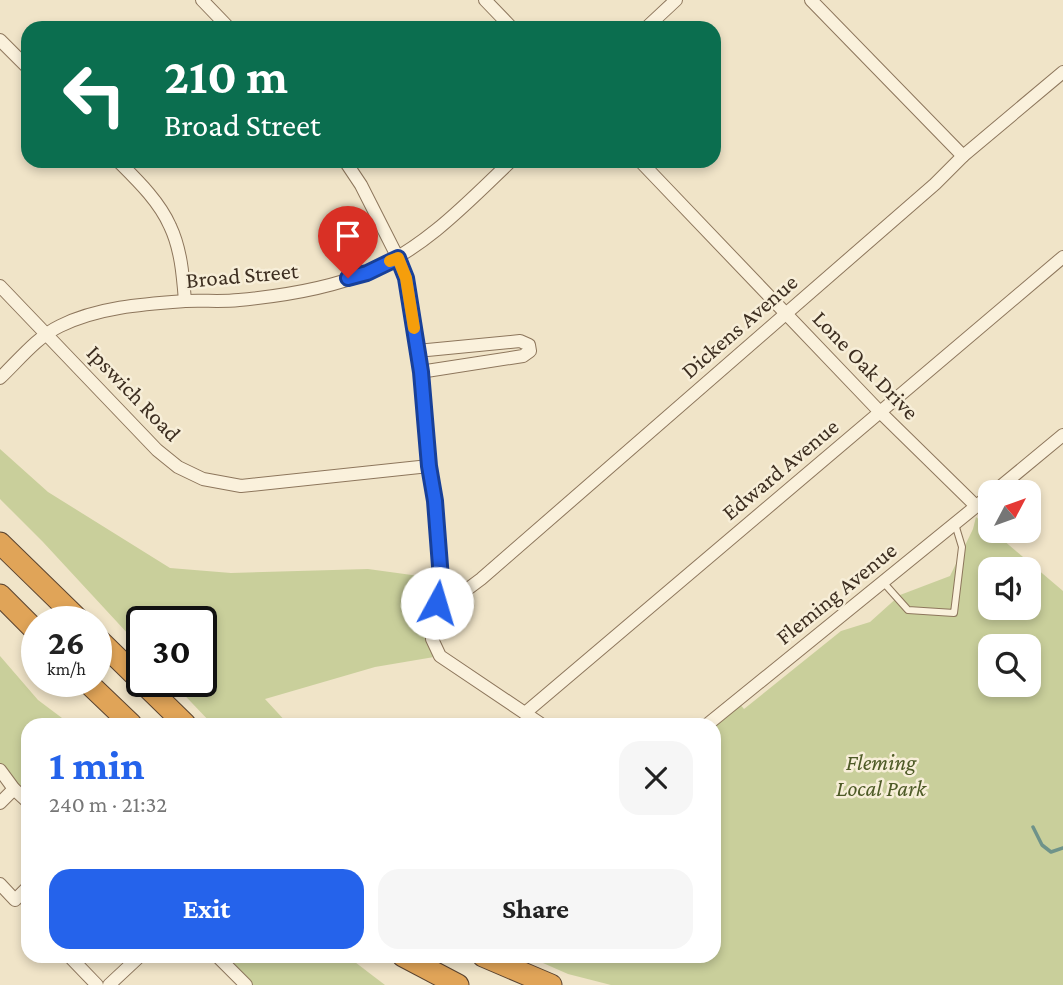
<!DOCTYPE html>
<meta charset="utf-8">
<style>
:root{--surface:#fff;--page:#f6f6f6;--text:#222;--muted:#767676;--accent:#2563eb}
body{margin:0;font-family:"Crimson Pro",serif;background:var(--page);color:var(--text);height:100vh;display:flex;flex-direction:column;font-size:26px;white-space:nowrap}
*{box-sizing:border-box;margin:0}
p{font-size:23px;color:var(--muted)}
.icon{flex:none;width:38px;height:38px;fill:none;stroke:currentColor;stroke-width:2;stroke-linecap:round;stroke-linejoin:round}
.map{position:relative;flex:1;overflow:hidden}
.side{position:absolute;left:21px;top:718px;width:700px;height:245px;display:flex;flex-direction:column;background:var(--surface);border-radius:21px;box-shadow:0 4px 10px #0003}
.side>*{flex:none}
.top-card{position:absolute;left:21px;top:21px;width:700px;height:147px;border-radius:21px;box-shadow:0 4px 10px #0003;background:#0b6e4f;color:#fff;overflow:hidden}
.needle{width:46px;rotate:49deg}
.fabs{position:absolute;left:978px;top:480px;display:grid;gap:14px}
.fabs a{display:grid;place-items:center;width:63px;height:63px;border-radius:14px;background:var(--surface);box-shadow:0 4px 10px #0003;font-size:35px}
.speed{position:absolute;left:21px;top:606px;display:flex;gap:14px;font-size:35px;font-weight:700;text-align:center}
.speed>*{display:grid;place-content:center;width:91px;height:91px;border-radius:50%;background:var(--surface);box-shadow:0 4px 10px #0003;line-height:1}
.speed small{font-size:18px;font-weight:400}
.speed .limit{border:4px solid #111;border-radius:10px;background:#fff;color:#111}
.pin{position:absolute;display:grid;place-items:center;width:60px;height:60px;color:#fff;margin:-72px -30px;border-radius:50% 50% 50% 0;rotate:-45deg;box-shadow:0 0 7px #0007}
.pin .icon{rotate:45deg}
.me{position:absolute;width:77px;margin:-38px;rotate:6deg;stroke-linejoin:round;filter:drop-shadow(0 0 5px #0008)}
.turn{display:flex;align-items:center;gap:24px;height:147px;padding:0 28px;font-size:32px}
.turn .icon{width:91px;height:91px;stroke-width:2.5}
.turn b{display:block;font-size:49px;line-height:60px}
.round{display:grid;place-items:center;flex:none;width:74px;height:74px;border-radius:21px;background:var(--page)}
.head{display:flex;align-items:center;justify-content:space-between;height:119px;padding:0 28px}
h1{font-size:42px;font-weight:700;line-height:52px;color:var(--accent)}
.action{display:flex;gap:14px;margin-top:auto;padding:14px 28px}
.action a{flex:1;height:80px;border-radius:21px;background:var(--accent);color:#fff;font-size:28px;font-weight:700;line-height:80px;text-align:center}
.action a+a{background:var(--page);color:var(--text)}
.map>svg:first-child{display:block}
.green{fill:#c9cf9b;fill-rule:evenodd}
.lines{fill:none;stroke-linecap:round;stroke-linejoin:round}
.stream{stroke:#6f938a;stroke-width:3.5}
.lane-casing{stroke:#8d765c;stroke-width:8}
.street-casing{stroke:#8d765c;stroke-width:14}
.highway-casing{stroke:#5b4430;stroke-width:23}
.lane{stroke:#faf1dc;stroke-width:6}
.street{stroke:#faf1dc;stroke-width:12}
.highway{stroke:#e0a458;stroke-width:21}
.route-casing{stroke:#184099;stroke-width:18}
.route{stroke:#2563eb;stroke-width:12}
.slow{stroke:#f59e0b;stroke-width:12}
.labels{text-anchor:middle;stroke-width:5;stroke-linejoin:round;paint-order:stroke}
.street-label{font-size:23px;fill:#3d2e20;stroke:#f7eed8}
.park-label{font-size:23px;font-style:italic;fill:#4d5a26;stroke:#f7eed8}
</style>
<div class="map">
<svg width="1063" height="985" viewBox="0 0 1063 985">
<rect width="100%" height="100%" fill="#f0e4c8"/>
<!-- green -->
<g class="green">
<polygon points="0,449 48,492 170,568 231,573 368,569 441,579 432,639 440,656 375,667 265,699 288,724 212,724 171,681 201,681 201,621 142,621 142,649 43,542 0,499"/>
<path d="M976,517L1063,591V985H611L568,974L527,956H714V724L739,703L744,709L841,631L870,622L900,595L950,576L973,529ZM990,569H1029V607H990ZM990,646H1029V684H990Z"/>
<polygon points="0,656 38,700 70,724 28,724 28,802 0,770"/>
<polygon points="217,956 347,956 385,985 246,985"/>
</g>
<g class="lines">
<!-- stream -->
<polyline class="stream" points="1033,827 1042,845 1051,852 1063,848"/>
<!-- lane casing -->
<g class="lane-casing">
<polyline id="lane" points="883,582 908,610 954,613 962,547 955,524"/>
</g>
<!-- street casing -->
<g class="street-casing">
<g id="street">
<polyline points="202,0 229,28"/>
<polyline points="485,0 512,28"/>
<polyline points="811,0 963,156"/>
<polyline points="646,28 676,0"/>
<polyline points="0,40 28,68"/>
<path d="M118,161C137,180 159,201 170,226C181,249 183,276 185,301"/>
<polyline points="345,161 361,185 398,258 406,279 420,372 429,466 435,501 441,579 432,639 440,656 541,724"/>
<polyline points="640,161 880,412 976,506"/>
<polyline points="0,286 157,450 178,467 203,479 241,486 429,466"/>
<polyline points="417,351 520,341 529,345 530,351 523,356 420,372"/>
<path d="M0,378C19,360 37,337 60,326C98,307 144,304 185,301C203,300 221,302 239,300C282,296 328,289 369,272C426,247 467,203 511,161"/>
<polyline points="994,492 1063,435"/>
<polyline points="437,603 465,591 481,579 935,184 963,156 1063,72"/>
<polyline points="525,713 1063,257"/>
<polyline points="708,724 990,495"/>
<polyline points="0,770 14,789 28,802"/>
<polyline points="0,803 14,789"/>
<polyline points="0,884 15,900 28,887"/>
<polyline points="69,956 97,985"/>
<polyline points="217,956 246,985"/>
<polyline points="109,985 140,956"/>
</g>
</g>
<!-- highway casing -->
<g class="highway-casing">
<g id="highway">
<polyline points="0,543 80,621"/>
<polyline points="0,595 37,632"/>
<polyline points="96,637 185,724"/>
<polyline points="86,681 131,724"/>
<polyline points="403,956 458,985"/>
<polyline points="483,956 551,985"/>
</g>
</g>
<!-- lane -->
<use href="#lane" class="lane"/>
<!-- street -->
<use href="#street" class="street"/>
<!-- highway -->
<use href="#highway" class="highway"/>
</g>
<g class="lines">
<!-- route casing -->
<g class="route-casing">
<polyline id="route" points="348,278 367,273 398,258 406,278 421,372 429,466 435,501 441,579 437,603"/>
</g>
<!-- route -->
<use href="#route" class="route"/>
<!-- slow -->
<polyline class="slow" points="390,261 398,258 406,278 414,328"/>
</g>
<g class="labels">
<!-- street labels -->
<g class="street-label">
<text transform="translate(242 275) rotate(-5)" y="8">Broad Street</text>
<text transform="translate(739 326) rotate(-41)" y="8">Dickens Avenue</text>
<text transform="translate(866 365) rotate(46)" y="8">Lone Oak Drive</text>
<text transform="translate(134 393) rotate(46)" y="8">Ipswich Road</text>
<text transform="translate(780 469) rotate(-40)" y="8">Edward Avenue</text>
<text transform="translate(836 593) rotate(-39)" y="8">Fleming Avenue</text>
</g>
<!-- park labels -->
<g class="park-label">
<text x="881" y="770">Fleming<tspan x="881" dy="26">Local Park</tspan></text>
</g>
</g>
</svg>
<div class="fabs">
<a><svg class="needle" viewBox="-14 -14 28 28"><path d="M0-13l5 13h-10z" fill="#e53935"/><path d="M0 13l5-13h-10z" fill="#767676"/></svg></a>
<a><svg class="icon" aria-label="sound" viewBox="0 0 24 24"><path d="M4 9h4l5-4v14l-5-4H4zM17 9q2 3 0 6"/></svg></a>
<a><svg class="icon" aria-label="search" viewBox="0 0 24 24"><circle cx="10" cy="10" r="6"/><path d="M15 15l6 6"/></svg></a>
</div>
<div class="speed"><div>26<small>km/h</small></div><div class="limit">30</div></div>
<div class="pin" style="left:348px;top:278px;background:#d93025"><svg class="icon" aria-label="arrive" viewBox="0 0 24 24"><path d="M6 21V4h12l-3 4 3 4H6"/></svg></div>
<svg class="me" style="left:437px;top:603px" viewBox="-20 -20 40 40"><circle r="19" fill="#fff"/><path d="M0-13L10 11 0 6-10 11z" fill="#2563eb"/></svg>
<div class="top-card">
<div class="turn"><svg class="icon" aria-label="left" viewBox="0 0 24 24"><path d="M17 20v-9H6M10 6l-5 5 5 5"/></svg><div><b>210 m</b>Broad Street</div></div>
</div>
<section class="side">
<div class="head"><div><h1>1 min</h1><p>240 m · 21:32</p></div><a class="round"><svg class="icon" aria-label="close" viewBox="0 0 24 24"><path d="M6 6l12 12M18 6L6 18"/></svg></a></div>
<div class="action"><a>Exit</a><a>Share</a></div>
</section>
</div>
